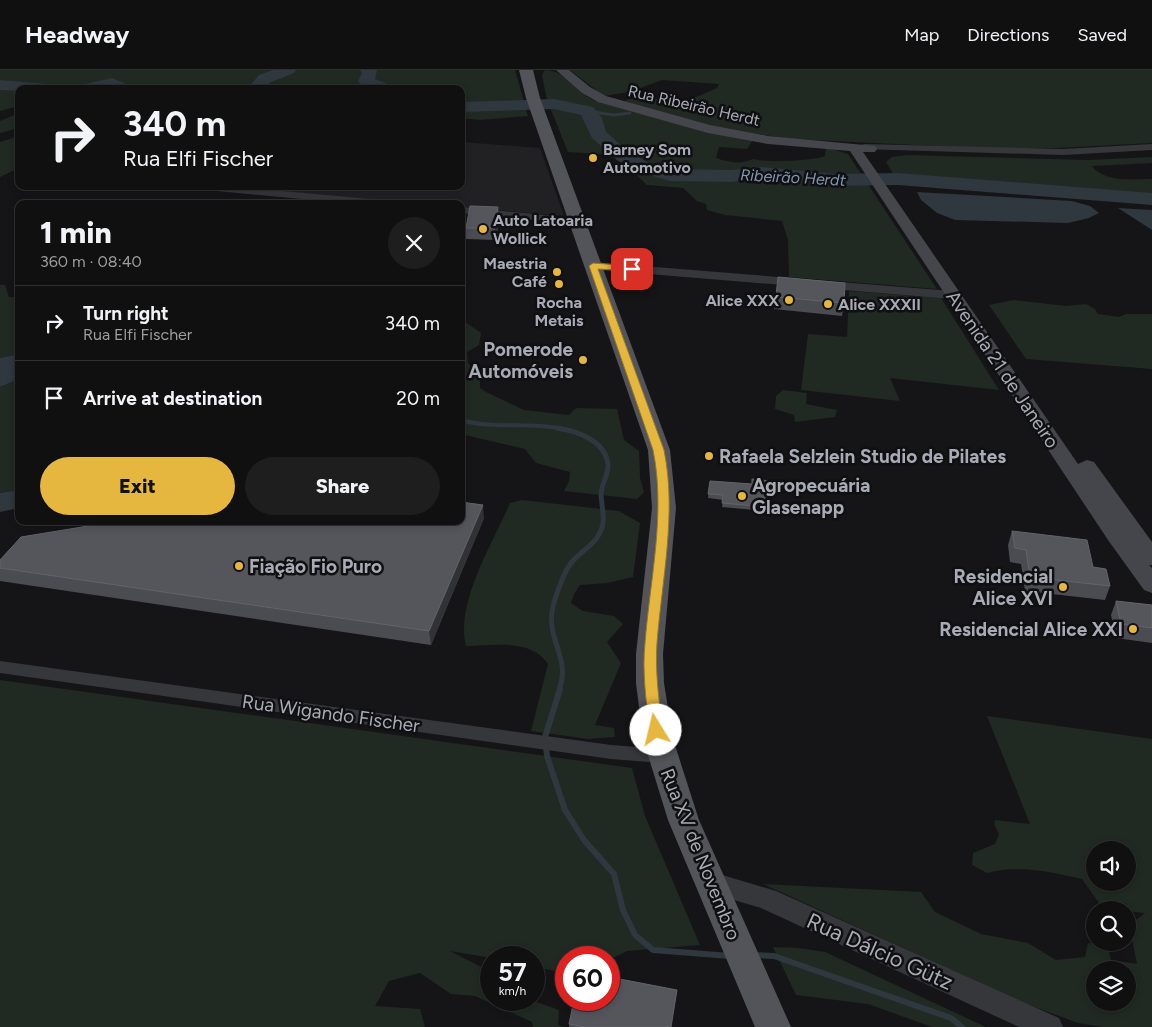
<!DOCTYPE html>
<meta charset="utf-8">
<style>
:root{--surface:#101011;--page:#1e1e1f;--text:#f1f3f6;--muted:#9c9d9f;--line:#303031;--accent:#e6b73e}
body{margin:0;font-family:Figtree,sans-serif;background:var(--page);color:var(--text);height:100vh;display:flex;flex-direction:column;font-size:19px;white-space:nowrap}
*{box-sizing:border-box;margin:0}
p{font-size:16px;color:var(--muted)}
.icon{flex:none;width:28px;height:28px;fill:none;stroke:currentColor;stroke-width:2;stroke-linecap:round;stroke-linejoin:round}
.map{position:relative;flex:1;overflow:hidden}
.side{position:absolute;left:15px;top:130px;width:450px;height:325px;display:flex;flex-direction:column;background:var(--surface);border-radius:10px;box-shadow:0 2px 8px #0003,0 0 0 1px var(--line)}
.side>*{flex:none}
.top-card{position:absolute;left:15px;top:15px;width:450px;height:105px;border-radius:10px;box-shadow:0 2px 8px #0003,0 0 0 1px var(--line);background:#101011;color:var(--text);overflow:hidden}
.controls{position:absolute;left:1086px;top:771px;display:grid;gap:10px}
.controls a{display:grid;place-items:center;width:50px;height:50px;border-radius:50%;background:var(--surface);box-shadow:0 2px 8px #0003,0 0 0 1px var(--line);font-size:25px}
.speed{position:absolute;left:480px;top:876px;display:flex;gap:10px;font-size:25px;font-weight:700;text-align:center}
.speed>*{display:grid;place-content:center;width:65px;height:65px;border-radius:50%;background:var(--surface);box-shadow:0 2px 8px #0003,0 0 0 1px var(--line);line-height:1}
.speed small{font-size:12px;font-weight:400}
.speed .limit{border:8px solid #d22;background:#fff;color:#111}
.pin{position:absolute;display:grid;place-items:center;width:42px;height:42px;color:#fff;margin:-21px;border-radius:10px;box-shadow:0 2px 8px #0006}
.me{position:absolute;width:55px;margin:-28px;rotate:351deg;stroke-linejoin:round;filter:drop-shadow(0 0 4px #0008)}
.turn{display:flex;align-items:center;gap:18px;height:105px;padding:0 25px;font-size:22px}
.turn .icon{width:65px;height:65px;stroke-width:2.5}
.turn b{display:block;font-size:35px;line-height:42px}
.round{display:grid;place-items:center;flex:none;width:52px;height:52px;border-radius:26px;background:var(--page)}
.head{display:flex;align-items:center;justify-content:space-between;height:85px;padding:0 25px}
h1{font-size:30px;font-weight:800;line-height:38px}
.primary-button{display:flex;gap:10px;margin-top:auto;padding:10px 25px}
.primary-button a{flex:1;height:58px;border-radius:30px;background:var(--accent);color:#111;font-size:20px;font-weight:800;line-height:58px;text-align:center}
.primary-button a+a{background:var(--page);color:var(--text)}
ul{padding:0;list-style:none}
li{display:flex;align-items:center;gap:15px;height:75px;padding:0 25px;border-top:1px solid var(--line)}
li div{flex:1}
li b{display:block;font-size:19px}
li em{font-style:normal}
header{display:flex;align-items:center;gap:30px;box-sizing:border-box;height:70px;padding:0 25px;background:var(--surface);border-bottom:1px solid var(--line)}
header strong{font-size:24px}
nav{display:flex;gap:28px;margin-inline-start:auto;font-size:18px}
.map>svg:first-child{display:block}
.built{fill:#212124}
.green{fill:#212923;fill-rule:evenodd}
.water{fill:#2f373f}
.lines{fill:none;stroke-linecap:round;stroke-linejoin:round}
.stream-far3{stroke:#2f373f;stroke-width:3}
.stream-far2{stroke:#2f373f;stroke-width:4}
.stream-far1{stroke:#2f373f;stroke-width:5}
.stream{stroke:#2f373f;stroke-width:6}
.river{fill:#2f373f;fill-rule:evenodd}
.minor{fill:#36373b;fill-rule:evenodd}
.tertiary{fill:#36373b;fill-rule:evenodd}
.secondary{fill:#44464b;fill-rule:evenodd}
.primary{fill:#52545a;fill-rule:evenodd}
.wall{fill:#4b4c52}
.shaded-wall{fill:#313236}
.building{fill:#55565c;stroke:#62646a}
.route{fill:#e6b73e;stroke:#967728}
.poi-dot{fill:#e6b73e;stroke:#101012;stroke-width:2}
.labels{text-anchor:middle;stroke-width:5;stroke-linejoin:round;paint-order:stroke}
.far-street-label{font-size:16px;fill:#a8abb6;stroke:#101012}
.far-poi-label{font-size:16px;font-weight:bold;fill:#a8abb6;stroke:#101012;text-anchor:start}
.far-water-label{font-size:16px;font-style:italic;fill:#8197af;stroke:#101012}
.poi-label{font-size:19px;font-weight:bold;fill:#a8abb6;stroke:#101012;text-anchor:end}
.street-label{font-size:19px;fill:#a8abb6;stroke:#101012}
.near-street-label{font-size:22px;fill:#a8abb6;stroke:#101012}
</style>
<header>
<strong>Headway</strong>
<nav><a>Map</a><a>Directions</a><a>Saved</a></nav>
</header>
<div class="map">
<svg width="1152" height="957" viewBox="0 0 1152 957">
<rect width="100%" height="100%" fill="#151517"/>
<!-- built -->
<polygon class="built" points="461,72 540,78 564,146 461,137 461,134 422,134 288,122 289,116 461,116"/>
<!-- green -->
<g class="green">
<polygon points="0,0 515,0 528,46 480,50 461,48 461,19 19,19 19,36 0,41"/>
<path d="M545,0C565,0 577,22 593,30L753,70L747,79L719,77L716,88C728,92 741,95 753,89C766,93 811,91 825,86L826,77L848,84L937,219L789,207L788,170L782,151L725,145L707,140L706,134L697,131L683,118L647,115L616,85L568,82L547,30L542,5Z"/>
<path d="M570,0H1152V73L1058,78H977L792,69L729,60L623,32C642,21 665,34 685,31C696,28 707,22 717,18L719,14L662,10L629,22L604,26Z"/>
<polygon points="19,43 19,58 0,63 0,51"/>
<polygon points="19,66 19,98 0,107 0,72"/>
<path d="M906,85L1087,90L1152,87V93L1092,96C1105,113 1132,109 1152,109V128L898,112L886,92L892,87Z"/>
<polygon points="0,215 5,215 9,227 19,227 19,284 0,288"/>
<polygon points="849,221 941,228 999,320 890,308 900,331 801,320 808,264 847,267"/>
<polygon points="1014,230 1066,236 1086,234 1095,239 1098,244 1119,247 1126,244 1152,244 1152,299 1026,289 989,235"/>
<polygon points="461,249 481,263 479,275 467,282 468,293 480,306 480,318 486,322 524,340 569,345 576,338 617,339 624,370 639,381 640,408 644,422 637,429 564,421 569,411 570,402 536,393 525,379 461,364"/>
<polygon points="19,309 19,420 0,423 0,317"/>
<polygon points="783,320 807,323 806,334 837,340 835,347 795,352 794,345 775,339 776,326"/>
<path d="M522,430L619,441L640,453L633,507L607,513L580,515L574,524L571,533L583,541L614,546L623,554L607,572L621,593L595,655L614,658L615,667L588,669L531,661L548,594C531,568 493,576 466,576C455,533 493,473 510,433Z"/>
<polygon points="0,610 632,698 645,746 700,875 627,881 609,890 609,888 566,888 566,903 534,897 534,888 491,888 450,881 491,902 491,930 531,930 559,940 558,955 564,957 533,957 532,952 475,926 451,924 420,903 389,911 375,936 420,939 425,957 0,957"/>
<path d="M987,646L1152,669V957H1103L1078,953L1024,933L763,814L921,822L935,842L981,864L1028,873L1056,890L1085,887L1088,873L1108,875L1111,890L1137,894L1129,855L1145,843L1117,840L1099,833L1082,809C1050,802 1019,794 987,803L972,795L973,783L995,774L999,764L994,754L995,750L1030,754ZM1095,780H1128V812H1095ZM1095,900H1128V932H1095Z"/>
<polygon points="773,877 798,878 825,882 986,957 932,957 868,934 796,925"/>
</g>
<!-- water -->
<g class="water">
<polygon points="917,122 1072,131 1090,136 1099,143 1089,148 1068,153 955,150 937,143 921,130"/>
<polygon points="1118,138 1152,140 1152,160"/>
<polygon points="19,284 19,309 0,317 0,288"/>
<polygon points="19,420 19,438 0,442 0,423"/>
</g>
<g class="lines">
<!-- stream-far3 -->
<polyline class="stream-far3" points="587,41 614,45 630,43"/>
<!-- stream-far2 -->
<path class="stream-far2" d="M461,350C494,360 529,351 563,359"/>
<!-- stream-far1 -->
<path class="stream-far1" d="M557,358C577,361 607,371 608,396C608,406 601,415 601,425C602,440 607,453 598,466C591,478 576,484 569,496C563,505 553,532 552,542C548,572 571,590 559,620"/>
<!-- stream -->
<g class="stream">
<polyline points="560,619 545,667 547,686 565,740 584,770 614,804 623,840 635,865 653,880 730,886"/>
<polyline points="754,885 774,886 951,948 962,957"/>
</g>
<!-- river -->
<g class="river">
<polygon points="273,0 296,0 294,3 269,13 277,19 253,17 251,14 259,5"/>
<path d="M360,0H377L375,9L392,16L394,19C382,19 366,22 358,11L362,3Z"/>
<polygon points="112,8 131,16 133,19 74,19 76,16"/>
<polygon points="0,10 47,14 55,19 19,19 19,21 0,20"/>
<polygon points="554,29 593,37 602,48 606,62 629,82 647,92 671,99 731,100 761,97 836,104 898,103 1152,123 1152,135 898,115 836,116 761,109 731,112 670,111 633,100 617,90 592,68 581,45 554,39 461,42 461,32"/>
</g>
<!-- minor -->
<g class="minor">
<polygon points="191,116 230,116 391,131 396,134 356,134 196,119"/>
<polygon points="461,137 577,148 582,151 577,154 461,143"/>
<polygon points="0,591 611,675 662,679 668,681 671,686 668,691 662,693 611,689 0,603"/>
</g>
<!-- tertiary -->
<g class="tertiary">
<polygon points="864,74 1063,79 1152,74 1152,80 1063,85 860,79 858,77"/>
<polygon points="593,192 952,221 959,225 952,229 588,199 586,196"/>
<polygon points="709,801 776,821 1059,948 1063,957 1019,957 761,838 700,820 697,812 700,804"/>
</g>
<!-- secondary -->
<polygon class="secondary" points="556,0 569,0 590,17 606,26 710,55 768,66 875,76 877,79 875,82 863,82 1078,394 1087,390 1094,392 1152,472 1152,495 1149,495 1152,498 1152,523 1144,520 1108,470 850,81 768,74 708,63 598,32 582,23"/>
<!-- primary -->
<polygon class="primary" points="519,0 533,0 540,28 670,380 676,438 663,584 664,613 673,669 699,750 791,957 755,957 668,750 643,669 636,613 636,584 652,438 648,380 526,28"/>
</g>
<!-- wall -->
<g class="wall">
<polygon points="498,137 499,148 496,170 466,169 466,158"/>
<polygon points="778,207 844,233 842,246 774,239"/>
<polygon points="710,411 770,429 769,434 756,433 755,440 722,437 723,430 708,428"/>
<polygon points="484,448 431,575 0,511 0,490"/>
<polygon points="1012,461 1093,497 1110,516 1105,530 1025,521 1021,494 1010,492 1008,475"/>
<polygon points="1116,531 1152,535 1152,573 1116,568 1111,545"/>
<polygon points="569,954 672,957 569,957"/>
</g>
<!-- shaded-wall -->
<g class="shaded-wall">
<polygon points="498,137 499,148 496,170 495,158"/>
<polygon points="483,435 484,448 431,575 429,561"/>
</g>
<!-- building -->
<g class="building">
<polygon points="470,136 498,137 495,158 466,158"/>
<polygon points="778,207 845,213 844,233 776,227"/>
<polygon points="752,409 770,411 770,429 756,428 756,436 722,433 723,425 708,424 710,411 752,414"/>
<polygon points="461,432 483,435 429,561 0,498 0,490 21,467 119,451 461,451"/>
<polygon points="1012,461 1087,470 1093,497 1106,499 1110,516 1030,507 1026,480 1015,478"/>
<polygon points="1116,531 1152,535 1152,558 1121,554"/>
<polygon points="609,907 677,920 671,957 585,957 569,954 574,930 609,930"/>
</g>
<!-- route -->
<path class="route" d="M593,193L632,196L636,199L632,201L598,199L664,380C677,443 662,509 657,573C655,602 659,631 663,660L656,665L650,660C646,631 642,602 645,573C650,509 666,443 653,380L589,196Z"/>
<!-- markers -->
<g class="poi-dot">
<circle cx="593" cy="88" r="5"/>
<circle cx="483" cy="159" r="5"/>
<circle cx="557" cy="202" r="5"/>
<circle cx="559" cy="214" r="5"/>
<circle cx="789" cy="230" r="5"/>
<circle cx="828" cy="234" r="5"/>
<circle cx="583" cy="290" r="5"/>
<circle cx="709" cy="386" r="5"/>
<circle cx="742" cy="426" r="5"/>
<circle cx="239" cy="496" r="5"/>
<circle cx="1063" cy="517" r="5"/>
<circle cx="1133" cy="559" r="5"/>
</g>
<g class="labels">
<!-- far-street labels -->
<g class="far-street-label">
<text transform="translate(694 35) rotate(13)" y="6">Rua Ribeirão Herdt</text>
</g>
<!-- far-poi labels -->
<g class="far-poi-label">
<text x="603" y="85">Barney Som<tspan x="603" dy="18">Automotivo</tspan></text>
<text x="493" y="156">Auto Latoaria<tspan x="493" dy="18">Wollick</tspan></text>
<text x="547" y="199" text-anchor="end">Maestria<tspan x="547" dy="18">Café</tspan></text>
<text x="779" y="236" text-anchor="end">Alice XXX</text>
<text x="559" y="238" text-anchor="middle">Rocha<tspan x="559" dy="18">Metais</tspan></text>
<text x="838" y="240">Alice XXXII</text>
</g>
<!-- far-water labels -->
<g class="far-water-label">
<text transform="translate(793 107) rotate(3)" y="6">Ribeirão Herdt</text>
</g>
<!-- poi labels -->
<g class="poi-label">
<text x="573" y="286">Pomerode<tspan x="573" dy="22">Automóveis</tspan></text>
<text x="719" y="393" text-anchor="start">Rafaela Selzlein Studio de Pilates</text>
<text x="752" y="422" text-anchor="start">Agropecuária<tspan x="752" dy="22">Glasenapp</tspan></text>
<text x="249" y="503" text-anchor="start">Fiação Fio Puro</text>
<text x="1053" y="513">Residencial<tspan x="1053" dy="22">Alice XVI</tspan></text>
<text x="1123" y="566">Residencial Alice XXI</text>
</g>
<!-- street labels -->
<g class="street-label">
<text transform="translate(1003 299) rotate(56)" y="7">Avenida 21 de Janeiro</text>
<text transform="translate(331 643) rotate(8)" y="7">Rua Wigando Fischer</text>
<text transform="translate(701 784) rotate(68)" y="7">Rua XV de Novembro</text>
</g>
<!-- near-street labels -->
<g class="near-street-label">
<text transform="translate(880 881) rotate(24)" y="8">Rua Dálcio Gütz</text>
</g>
</g>
</svg>
<div class="controls">
<a><svg class="icon" aria-label="sound" viewBox="0 0 24 24"><path d="M4 9h4l5-4v14l-5-4H4zM17 9q2 3 0 6"/></svg></a>
<a><svg class="icon" aria-label="search" viewBox="0 0 24 24"><circle cx="10" cy="10" r="6"/><path d="M15 15l6 6"/></svg></a>
<a><svg class="icon" aria-label="layers" viewBox="0 0 24 24"><path d="M12 4l9 5-9 5-9-5zM3 14l9 5 9-5"/></svg></a>
</div>
<div class="speed"><div>57<small>km/h</small></div><div class="limit">60</div></div>
<div class="pin" style="left:632px;top:199px;background:#d93025"><svg class="icon" aria-label="arrive" viewBox="0 0 24 24"><path d="M6 21V4h12l-3 4 3 4H6"/></svg></div>
<svg class="me" style="left:656px;top:660px" viewBox="-20 -20 40 40"><circle r="19" fill="#fff"/><path d="M0-13L10 11 0 6-10 11z" fill="#e6b73e"/></svg>
<div class="top-card">
<div class="turn"><svg class="icon" aria-label="right" viewBox="0 0 24 24"><path d="M7 20v-9h11M14 6l5 5-5 5"/></svg><div><b>340 m</b>Rua Elfi Fischer</div></div>
</div>
<section class="side">
<div class="head"><div><h1>1 min</h1><p>360 m · 08:40</p></div><a class="round"><svg class="icon" aria-label="close" viewBox="0 0 24 24"><path d="M6 6l12 12M18 6L6 18"/></svg></a></div>
<ul>
<li><svg class="icon" aria-label="right" viewBox="0 0 24 24"><path d="M7 20v-9h11M14 6l5 5-5 5"/></svg><div><b>Turn right</b><p>Rua Elfi Fischer</p></div><em>340 m</em></li>
<li><svg class="icon" aria-label="arrive" viewBox="0 0 24 24"><path d="M6 21V4h12l-3 4 3 4H6"/></svg><div><b>Arrive at destination</b></div><em>20 m</em></li>
</ul>
<div class="primary-button"><a>Exit</a><a>Share</a></div>
</section>
</div>
